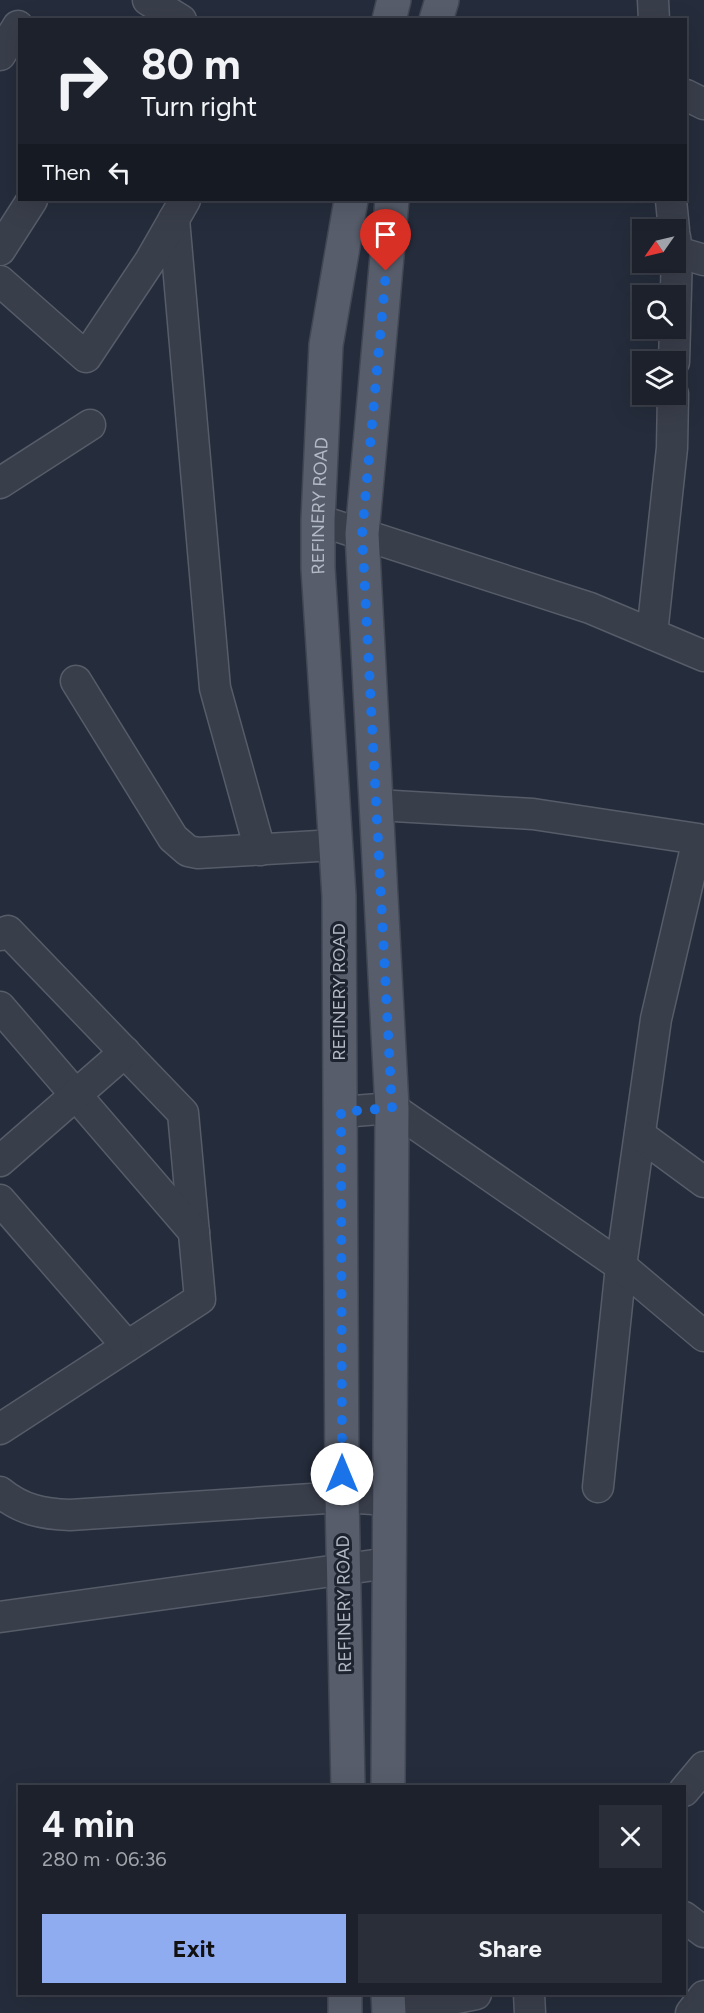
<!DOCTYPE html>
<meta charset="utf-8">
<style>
:root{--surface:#1c212c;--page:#292e38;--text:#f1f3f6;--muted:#a0a3a9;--line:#3a3e48;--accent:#90acf0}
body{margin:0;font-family:Figtree,sans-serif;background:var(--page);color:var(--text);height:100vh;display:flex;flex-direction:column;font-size:22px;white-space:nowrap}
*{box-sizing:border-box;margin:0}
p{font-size:20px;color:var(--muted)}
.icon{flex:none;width:33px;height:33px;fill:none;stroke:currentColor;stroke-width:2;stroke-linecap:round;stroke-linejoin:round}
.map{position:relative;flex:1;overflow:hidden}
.side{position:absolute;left:18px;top:1785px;width:668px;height:210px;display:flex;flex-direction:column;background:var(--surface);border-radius:0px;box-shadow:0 6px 24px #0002,0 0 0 2px var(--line)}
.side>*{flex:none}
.banner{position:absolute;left:18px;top:18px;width:669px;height:183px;border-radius:0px;box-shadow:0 6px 24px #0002,0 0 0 2px var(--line);background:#1c212c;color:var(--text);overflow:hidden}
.needle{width:39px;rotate:236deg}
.buttons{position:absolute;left:632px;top:219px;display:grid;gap:12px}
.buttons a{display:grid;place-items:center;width:54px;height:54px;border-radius:0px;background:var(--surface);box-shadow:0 6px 24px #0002,0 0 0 2px var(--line);font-size:30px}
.pin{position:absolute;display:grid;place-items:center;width:51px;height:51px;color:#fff;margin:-62px -26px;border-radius:50% 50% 50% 0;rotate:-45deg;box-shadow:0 0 6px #0007}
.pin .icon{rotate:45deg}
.me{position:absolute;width:66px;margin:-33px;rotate:0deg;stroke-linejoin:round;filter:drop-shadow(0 0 4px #0008)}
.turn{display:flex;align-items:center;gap:21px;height:126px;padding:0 24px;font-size:27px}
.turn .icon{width:78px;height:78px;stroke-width:2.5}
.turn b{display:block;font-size:42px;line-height:51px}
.then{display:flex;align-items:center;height:57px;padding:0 24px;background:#0003;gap:12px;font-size:22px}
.round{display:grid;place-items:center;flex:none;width:63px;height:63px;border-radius:0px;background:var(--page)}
.head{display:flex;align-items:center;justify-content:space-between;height:102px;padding:0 24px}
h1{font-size:36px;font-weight:700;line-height:45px}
.cta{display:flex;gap:12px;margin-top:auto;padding:12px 24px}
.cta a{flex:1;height:69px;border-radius:0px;background:var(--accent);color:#111;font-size:24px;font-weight:700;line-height:69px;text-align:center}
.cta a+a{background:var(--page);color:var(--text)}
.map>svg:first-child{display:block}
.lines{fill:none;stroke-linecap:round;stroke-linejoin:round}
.minor-casing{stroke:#575c69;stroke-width:33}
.major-casing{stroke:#424754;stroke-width:36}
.minor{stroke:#393e4b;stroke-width:30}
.major{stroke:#575d6b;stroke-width:33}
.route{stroke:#1a73e8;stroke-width:10;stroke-dasharray:0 18}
.labels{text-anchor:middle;stroke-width:6;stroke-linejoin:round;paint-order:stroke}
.street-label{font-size:18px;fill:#b4b9c6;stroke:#1e2330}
</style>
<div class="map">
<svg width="704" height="2013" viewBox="0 0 704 2013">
<rect width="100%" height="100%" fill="#252c3b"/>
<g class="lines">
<!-- minor casing -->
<g class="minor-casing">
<g id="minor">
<polyline points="148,0 181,20"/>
<polyline points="653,0 654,20"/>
<polyline points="0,55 18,26"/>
<polyline points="686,95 704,104"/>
<polyline points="671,200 674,230"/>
<polyline points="174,219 215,688 260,850"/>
<polyline points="675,237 677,252 675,325"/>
<polyline points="0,250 32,200"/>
<polyline points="677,252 704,260"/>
<polyline points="0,281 86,357 150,261 185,200"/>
<polyline points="674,362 675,328"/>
<polyline points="0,483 90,425"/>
<polyline points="318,520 590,608 704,656"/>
<polyline points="652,634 672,448 673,394"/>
<polyline points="76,681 173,838 188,851 198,853 335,845"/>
<polyline points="377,805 533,814 698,839 656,1019 621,1266 598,1487"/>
<polyline points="0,935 8,931 183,1113 200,1299 0,1429"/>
<polyline points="0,1007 194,1232"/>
<polyline points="341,1112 392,1108 621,1266 704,1336"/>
<polyline points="640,1135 704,1182"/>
<polyline points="0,1161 125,1052"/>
<polyline points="0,1200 127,1346"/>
<path d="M0,1492C22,1510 43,1514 70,1515L342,1497L389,1500"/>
<polyline points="0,1617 389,1563"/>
<polyline points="684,1791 704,1767"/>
<polyline points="684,1917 704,1932"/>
<polyline points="529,1994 530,2013"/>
<polyline points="389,2012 476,1994"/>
<polyline points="691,2013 704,1996"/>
</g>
</g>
<!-- major casing -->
<g class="major-casing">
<g id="major">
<polyline points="389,20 394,0"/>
<polyline points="436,20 442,0"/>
<path id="s1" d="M348,1786L342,1497L339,896L318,568V520L326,345L351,200"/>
<polyline points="388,1786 392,1108 362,534 392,200"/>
<polyline points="388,1994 389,2013"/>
<polyline points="345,2013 345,1994"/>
</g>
</g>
<!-- minor -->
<use href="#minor" class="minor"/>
<!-- major -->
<use href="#major" class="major"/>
</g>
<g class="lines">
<!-- route -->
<polyline class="route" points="342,1474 341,1112 392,1108 362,534 386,271"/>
</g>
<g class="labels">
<!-- street labels -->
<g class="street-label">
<text dy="6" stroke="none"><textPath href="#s1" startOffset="1281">REFINERY ROAD</textPath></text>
<text transform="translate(339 992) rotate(-90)" y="6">REFINERY ROAD</text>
<text transform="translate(344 1604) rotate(-91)" y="6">REFINERY ROAD</text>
</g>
</g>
</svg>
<div class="buttons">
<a><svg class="needle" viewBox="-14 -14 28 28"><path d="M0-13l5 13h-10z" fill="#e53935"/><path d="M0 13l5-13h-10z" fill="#a0a3a9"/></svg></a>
<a><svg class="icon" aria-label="search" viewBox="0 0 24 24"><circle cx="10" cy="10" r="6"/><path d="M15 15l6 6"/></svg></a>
<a><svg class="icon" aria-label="layers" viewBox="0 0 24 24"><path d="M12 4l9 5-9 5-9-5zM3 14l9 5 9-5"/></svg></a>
</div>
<div class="pin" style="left:386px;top:271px;background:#d93025"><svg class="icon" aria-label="arrive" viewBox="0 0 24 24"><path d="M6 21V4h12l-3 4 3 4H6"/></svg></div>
<svg class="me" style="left:342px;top:1474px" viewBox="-20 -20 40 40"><circle r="19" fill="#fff"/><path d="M0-13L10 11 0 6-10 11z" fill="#1a73e8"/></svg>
<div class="banner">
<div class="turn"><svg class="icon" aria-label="right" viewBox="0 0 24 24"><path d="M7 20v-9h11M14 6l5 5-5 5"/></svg><div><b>80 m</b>Turn right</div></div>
<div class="then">Then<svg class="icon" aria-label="left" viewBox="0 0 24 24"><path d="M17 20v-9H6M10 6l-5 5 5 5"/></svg></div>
</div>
<section class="side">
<div class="head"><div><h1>4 min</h1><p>280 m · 06:36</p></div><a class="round"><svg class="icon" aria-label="close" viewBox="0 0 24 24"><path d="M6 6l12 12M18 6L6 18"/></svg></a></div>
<div class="cta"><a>Exit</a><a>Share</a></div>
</section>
</div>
